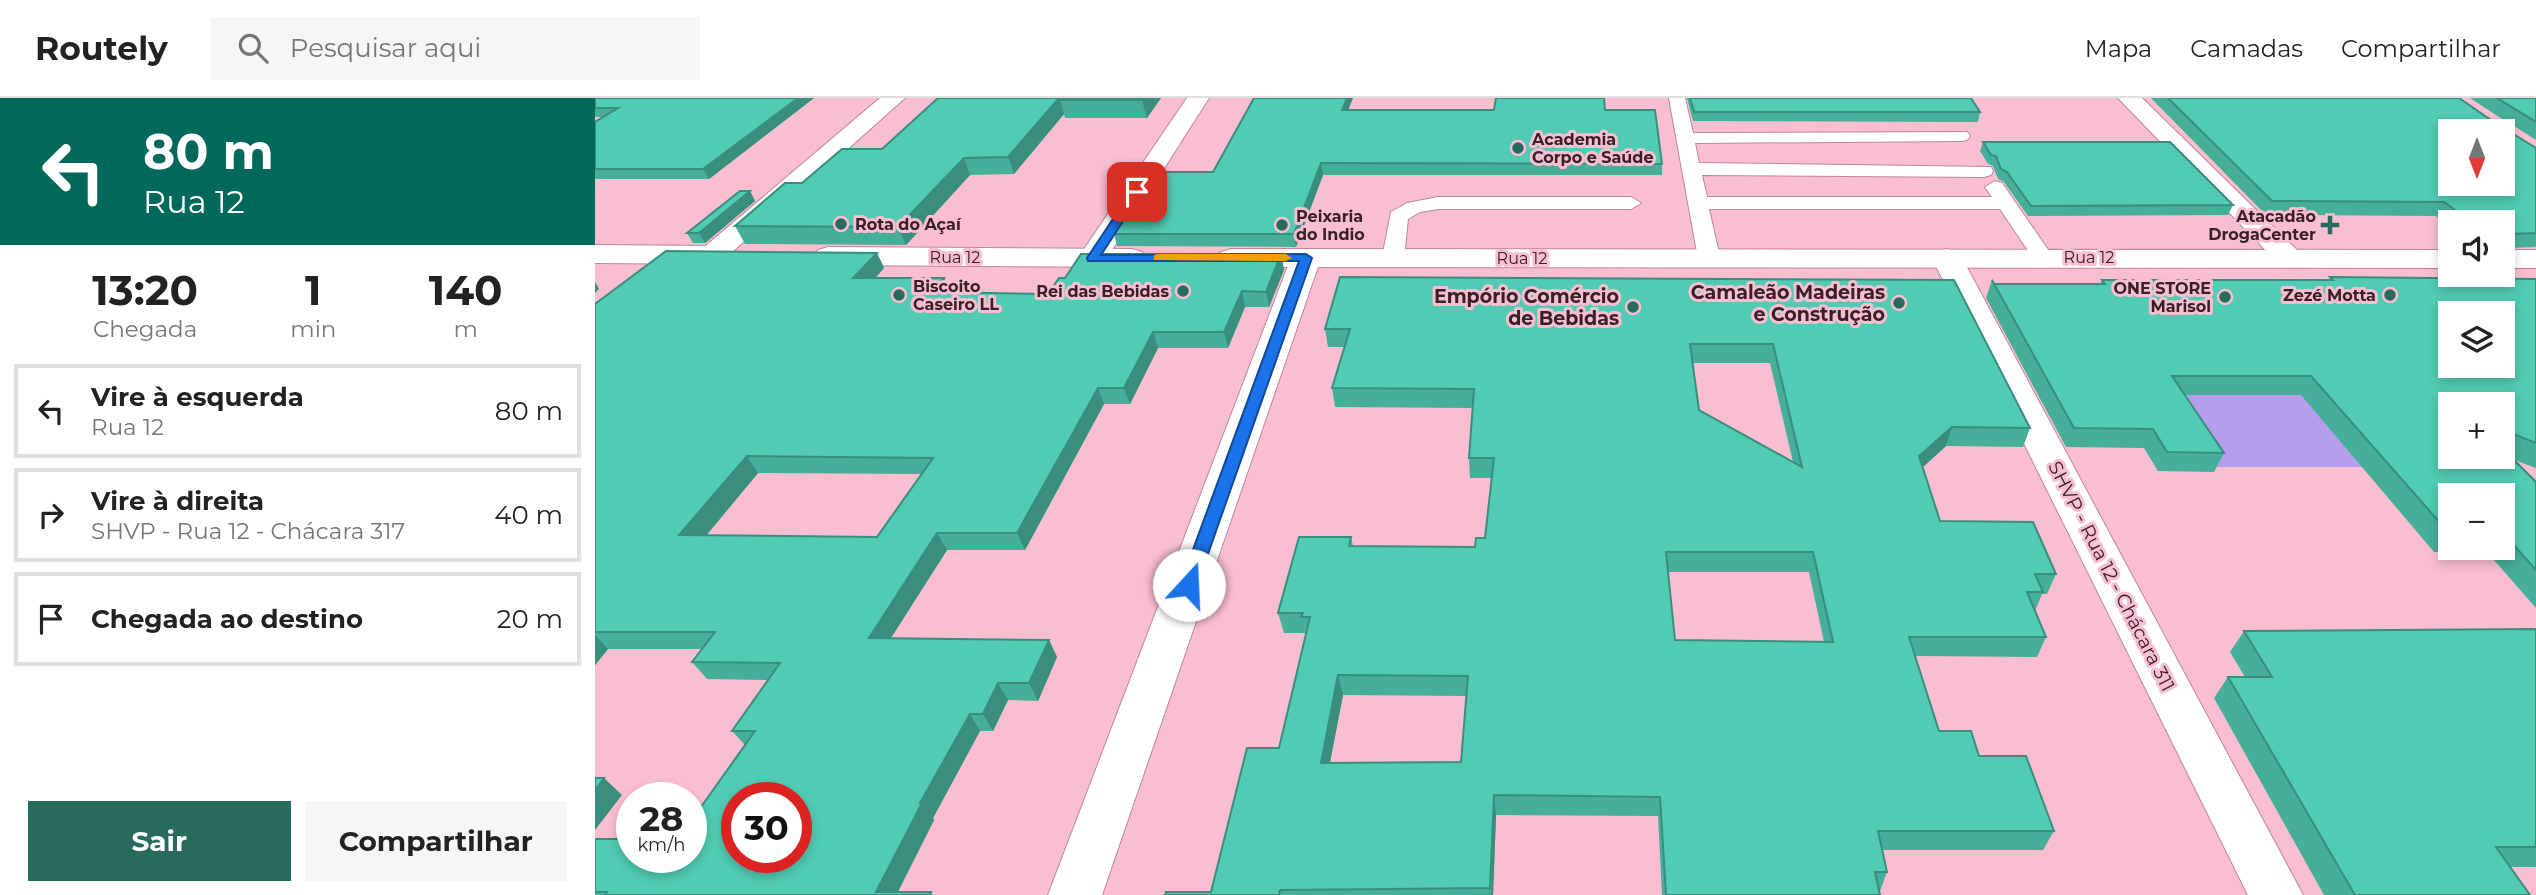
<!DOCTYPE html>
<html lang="pt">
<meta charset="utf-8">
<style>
:root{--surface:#fff;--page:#f6f6f6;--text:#222;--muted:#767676;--line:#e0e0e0;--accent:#276b5e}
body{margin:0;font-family:Montserrat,sans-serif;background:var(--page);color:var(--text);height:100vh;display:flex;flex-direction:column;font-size:26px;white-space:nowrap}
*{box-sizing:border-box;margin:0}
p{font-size:23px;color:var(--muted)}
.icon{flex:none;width:38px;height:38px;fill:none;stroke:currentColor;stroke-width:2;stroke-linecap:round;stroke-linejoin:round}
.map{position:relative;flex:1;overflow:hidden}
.sheet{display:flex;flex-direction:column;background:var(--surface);width:595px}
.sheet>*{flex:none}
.banner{background:#00695c;color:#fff;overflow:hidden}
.needle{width:46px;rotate:180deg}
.buttons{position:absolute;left:1843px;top:21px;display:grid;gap:14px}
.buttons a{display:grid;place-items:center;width:77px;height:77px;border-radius:0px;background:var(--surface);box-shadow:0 4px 10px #0003;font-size:35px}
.speed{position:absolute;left:21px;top:684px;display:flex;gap:14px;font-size:35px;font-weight:700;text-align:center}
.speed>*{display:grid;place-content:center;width:91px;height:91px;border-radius:50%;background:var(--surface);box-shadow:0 4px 10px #0003;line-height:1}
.speed small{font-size:18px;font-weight:400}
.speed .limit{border:10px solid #d22;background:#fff;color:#111}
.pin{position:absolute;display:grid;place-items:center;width:60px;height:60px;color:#fff;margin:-30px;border-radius:14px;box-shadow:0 4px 10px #0006}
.me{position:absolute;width:77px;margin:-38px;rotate:20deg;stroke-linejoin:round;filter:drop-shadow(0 0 5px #0008)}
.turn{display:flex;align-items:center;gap:24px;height:147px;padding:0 28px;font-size:32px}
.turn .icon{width:91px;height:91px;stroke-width:2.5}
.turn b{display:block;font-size:49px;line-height:60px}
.eta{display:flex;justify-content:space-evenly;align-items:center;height:119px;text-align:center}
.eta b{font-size:42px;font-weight:700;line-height:49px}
.primary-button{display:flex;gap:14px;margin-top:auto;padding:14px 28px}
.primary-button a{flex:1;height:80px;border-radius:0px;background:var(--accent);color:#fff;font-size:28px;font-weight:700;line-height:80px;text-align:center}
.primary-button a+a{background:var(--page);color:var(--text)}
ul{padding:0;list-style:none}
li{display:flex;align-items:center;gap:21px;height:94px;margin:0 14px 10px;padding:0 14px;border:4px solid var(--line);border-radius:0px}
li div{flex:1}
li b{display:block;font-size:26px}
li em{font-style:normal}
header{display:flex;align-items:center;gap:42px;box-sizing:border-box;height:98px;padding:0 35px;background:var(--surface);border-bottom:2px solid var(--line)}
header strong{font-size:33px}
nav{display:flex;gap:38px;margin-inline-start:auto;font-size:24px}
.search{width:490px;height:63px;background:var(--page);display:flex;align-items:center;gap:18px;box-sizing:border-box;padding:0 24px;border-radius:0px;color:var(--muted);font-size:26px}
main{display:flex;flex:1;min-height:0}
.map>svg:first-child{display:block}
.green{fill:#b69eec}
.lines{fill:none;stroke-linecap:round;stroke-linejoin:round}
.service-casing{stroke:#be8699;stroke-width:2}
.minor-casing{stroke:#be8699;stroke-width:2}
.tertiary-casing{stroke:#be8699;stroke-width:2}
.service{fill:#fff;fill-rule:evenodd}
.minor{fill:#fff;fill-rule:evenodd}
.tertiary{fill:#fff;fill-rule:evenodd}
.wall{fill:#46af9a;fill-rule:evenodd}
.shaded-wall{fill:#398e7d}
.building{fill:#51cbb3;stroke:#398e7d;stroke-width:2;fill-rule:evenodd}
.route{fill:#1a73e8;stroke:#114b97;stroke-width:2}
.slow{fill:#f59e0b}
.poi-dot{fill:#276b5e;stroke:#fabed1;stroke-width:2.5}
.labels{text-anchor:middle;stroke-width:6;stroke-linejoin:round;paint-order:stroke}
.far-poi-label{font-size:16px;font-weight:bold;fill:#372028;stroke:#fabed1;text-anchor:start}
.far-street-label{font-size:16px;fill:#372028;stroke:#fabed1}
.poi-label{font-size:19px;font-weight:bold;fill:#372028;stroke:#fabed1;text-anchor:end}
.street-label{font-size:19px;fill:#372028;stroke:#fabed1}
</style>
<header>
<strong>Routely</strong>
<div class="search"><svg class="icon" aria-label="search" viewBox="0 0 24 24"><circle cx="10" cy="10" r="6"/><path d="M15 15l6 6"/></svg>Pesquisar aqui</div>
<nav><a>Mapa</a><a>Camadas</a><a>Compartilhar</a></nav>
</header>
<main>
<section class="sheet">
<div class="banner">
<div class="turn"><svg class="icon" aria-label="left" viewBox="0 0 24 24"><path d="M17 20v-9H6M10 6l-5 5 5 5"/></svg><div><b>80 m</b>Rua 12</div></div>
</div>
<div class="eta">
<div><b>13:20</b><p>Chegada</p></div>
<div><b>1</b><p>min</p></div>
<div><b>140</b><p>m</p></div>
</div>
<ul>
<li><svg class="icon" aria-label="left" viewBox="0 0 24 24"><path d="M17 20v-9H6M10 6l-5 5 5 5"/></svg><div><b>Vire à esquerda</b><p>Rua 12</p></div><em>80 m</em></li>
<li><svg class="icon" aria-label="right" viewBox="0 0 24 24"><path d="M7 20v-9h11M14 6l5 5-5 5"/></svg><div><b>Vire à direita</b><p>SHVP - Rua 12 - Chácara 317</p></div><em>40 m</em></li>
<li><svg class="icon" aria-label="arrive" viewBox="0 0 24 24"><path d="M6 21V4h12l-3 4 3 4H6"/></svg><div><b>Chegada ao destino</b></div><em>20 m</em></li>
</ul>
<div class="primary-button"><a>Sair</a><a>Compartilhar</a></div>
</section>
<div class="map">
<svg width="1941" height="797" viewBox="0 0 1941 797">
<rect width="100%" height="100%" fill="#fabed1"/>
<!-- green -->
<polygon class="green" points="1533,262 1765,273 1867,369 1602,369"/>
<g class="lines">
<!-- service casing -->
<g class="service-casing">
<g id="service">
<polygon points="1074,0 1090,0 1098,35 1372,34 1375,38 1372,42 1366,43 1100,45 1104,65 1396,69 1398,73 1396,77 1389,79 1107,77 1112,99 1397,99 1390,89 1400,83 1407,85 1458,159 1454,163 1440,163 1405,111 1114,111 1125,160 1121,164 1107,164 1103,160"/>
<polygon points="843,99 1036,99 1046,105 1036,111 843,111 825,114 813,121 809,160 805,164 791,164 787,160 796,114 812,105"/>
</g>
</g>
<!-- minor casing -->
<g class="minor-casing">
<g id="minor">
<polygon points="285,0 310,0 127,163 117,166 107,163 103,157 107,151"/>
<polygon points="592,0 614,0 508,166 498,169 488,166 483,160"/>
<polygon points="1523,0 1547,0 1704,154 1709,160 1704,166 1694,169 1684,166"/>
<polygon points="711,151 721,154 726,160 507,797 453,797 696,160 701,154"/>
<polygon points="1352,151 1362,154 1367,160 1708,797 1653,797 1337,160 1342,154"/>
</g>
</g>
<!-- tertiary casing -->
<g class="tertiary-casing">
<g id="tertiary">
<polygon points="0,147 117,148 127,151 131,157 127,163 117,166 0,165"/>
<polygon points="233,149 537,151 547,154 552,160 547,166 537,169 233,167 223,164 219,158 223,152"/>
<polygon points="636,151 1855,152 1855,170 636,169 626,166 621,160 626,154"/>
<rect x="1908" y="152" width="33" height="18"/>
</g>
</g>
<!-- service -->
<use href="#service" class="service"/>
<!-- minor -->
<use href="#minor" class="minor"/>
<!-- tertiary -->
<use href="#tertiary" class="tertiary"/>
</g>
<!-- wall -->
<g class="wall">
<polygon points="0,0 219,0 114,81 0,81 0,24 8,19 0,19"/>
<polygon points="343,0 566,0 552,20 470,20 469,16 419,76 375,77 311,147 150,146 140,128 207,85 287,51"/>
<polygon points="1092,0 1376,0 1385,14 1383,24 1098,23"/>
<polygon points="1556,0 1864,0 1896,22 1910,23 1875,0 1941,0 1941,42 1913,24 1915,34 1941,50 1941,148 1940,149 1915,150 1915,154 1908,166 1908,124 1855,124 1855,129 1841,118 1671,117"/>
<polygon points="753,12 1010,12 1067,66 1067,77 728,77 701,149 522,148 519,136 548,105"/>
<polygon points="1388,44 1638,107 1633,117 1433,118 1409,84 1403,81 1398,68 1393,66 1385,53"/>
<polygon points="155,93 160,103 110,145 98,145 92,135"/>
<path d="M282,155L289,170L280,180H349L355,194L453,196L470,180L686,156L689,172L674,209H650L633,250H563L535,306H509L430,452H352L296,540L454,542L462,559L443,603L413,602L398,633H385L338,720L339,722L303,794H336L338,797H0V741L96,760L150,647L137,633L173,582L112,581L97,564L107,551H13L0,567V206ZM163,375L326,376L282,439L111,438Z"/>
<path d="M1735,179L1941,181V370L1917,361L1941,384V510L1892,454H1839L1706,297H1590L1629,355L1619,374L1563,373L1549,350L1471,349L1391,200L1397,182L1399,186H1505L1507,182H1734ZM1855,306H1908V359ZM1855,397H1908V450H1855Z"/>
<path d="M1359,182L1435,330L1428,349L1351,348L1328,369L1345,423L1461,476L1452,496H1447L1440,513L1451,539L1442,559L1320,558L1344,633L1384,658L1459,733L1448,752H1287L1292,774L1285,793V797H1067L1063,718L901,717L898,797H570L616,794L684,650L711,537L710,535H689L683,515L756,439L758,448L880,449L890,440L897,380H875L874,360L878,310L740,309L737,290L749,249H733L730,231ZM1098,265H1175L1198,364L1104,312ZM1073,474H1214L1229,544L1080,542ZM748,597L872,598L866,664L735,665Z"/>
<polygon points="1941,531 1941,769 1915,769 1935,797 1729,797 1619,600 1633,579 1650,579 1635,554 1649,533"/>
</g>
<!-- shaded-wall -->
<g class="shaded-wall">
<polygon points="203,0 219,0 114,81 108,71"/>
<polygon points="464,0 482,0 465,2 469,16 419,76 413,59"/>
<polygon points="549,0 566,0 552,20 547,2"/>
<polygon points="752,0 758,0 749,23 747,12"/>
<polygon points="369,60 375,77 311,147 303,129"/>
<polygon points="726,65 728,77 701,149 699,136"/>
<polygon points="155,93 160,103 110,145 104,135"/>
<polygon points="282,155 289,170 266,196 258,180"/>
<polygon points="686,156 689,172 674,209 671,194"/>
<polygon points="349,180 356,196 338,194"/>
<polygon points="0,184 4,191 0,195"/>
<polygon points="647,193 650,209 633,250 629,234"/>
<polygon points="558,234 563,250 535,306 529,290"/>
<polygon points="503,290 509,306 430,452 422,435"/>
<polygon points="1357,329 1351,348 1318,378 1324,358"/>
<polygon points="152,358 163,375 97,454 84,437"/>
<polygon points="342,435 352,452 285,557 274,540"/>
<polygon points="0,537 13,551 0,567"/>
<polygon points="454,542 462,559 443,603 434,585"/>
<polygon points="743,577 748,597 731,684 726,665"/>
<polygon points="403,585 413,602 398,633 388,616"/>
<polygon points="375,616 385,633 338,720 339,722 301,797 281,794 325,705"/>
<polygon points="9,680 27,697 0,732 0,692"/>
<polygon points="899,697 901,717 898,797 896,797"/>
</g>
<!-- building -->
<g class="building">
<polygon points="0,0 203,0 108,71 0,71 0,24 23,10 0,10"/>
<polygon points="343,0 464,0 413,59 369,60 303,129 140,128 190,85 207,85 247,51 287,51"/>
<polygon points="466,0 549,0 547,2 465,2"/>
<polygon points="659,0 752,0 747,12 899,12 901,0 1009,0 1010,12 1060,12 1067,66 726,65 699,136 519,136 539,105 548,105 567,74 618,74"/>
<polygon points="1095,0 1376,0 1385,14 1099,14"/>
<path d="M1573,0H1864L1896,22L1913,23L1915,34L1941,50V135L1915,136V154L1908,149V124H1876L1849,104L1677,103ZM1855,33H1908V86H1855Z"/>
<polygon points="1902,0 1941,0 1941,24"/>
<polygon points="1388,44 1575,44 1638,107 1436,108 1412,74 1406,71 1401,58 1396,57"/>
<polygon points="145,93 155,93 104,135 92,135"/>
<path d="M71,153L282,155L258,180H349L338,194L453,196L464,180H470L486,156H686L671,194L647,193L629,234H558L529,290H503L422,435H342L274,540L454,542L434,585H403L388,616H375L325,705H327L281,794H336L334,797H10L12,794H0V741H37V760H96V723L160,633H137L185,565L97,564L120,534H0V206ZM152,358L338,360L282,439L84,437ZM142,700H201V760H142Z"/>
<path d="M745,179L1359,182L1435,330L1357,329L1324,358L1345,423L1438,424L1461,476H1440L1448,494H1432L1451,539H1314L1344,633H1376L1384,658H1431L1459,733H1283L1292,774H1280L1285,797H1071L1065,699L899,697L895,790L685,792L684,797H570L571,794H616L652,650H684L715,519H706L708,515H683L704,439H756L754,448L880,449L881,440H890L899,360H874L879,291L737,290L755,231H730ZM1095,246H1178L1207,369L1104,312ZM1071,454H1218L1238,544L1080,542ZM743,577L873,578L866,664L726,665Z"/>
<path d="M1735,179L1941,181V345L1908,332V306H1855V359H1908V351L1941,384V472L1908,435V397H1855V435H1854L1716,278H1577L1629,355L1572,354L1558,331L1479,330L1397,182L1399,186H1510L1507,182H1738ZM1855,215H1908V268H1855Z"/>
<polygon points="1941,531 1941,749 1901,749 1935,797 1760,797 1633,579 1677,579 1649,533"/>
<polygon points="0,680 9,680 0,692"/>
</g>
<!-- route -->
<polygon class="route" points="542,90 547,94 506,157 711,156 717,160 602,487 600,491 587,491 585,487 704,163 493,163 492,160 538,91"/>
<!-- slow -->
<polygon class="slow" points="563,156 691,156 697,160 691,163 559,162 559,157"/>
<!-- markers -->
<g class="poi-dot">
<circle cx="923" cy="50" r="7"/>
<circle cx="246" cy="126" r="7"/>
<circle cx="687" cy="127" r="7"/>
<path d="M1731.5 116.5h7v7h7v7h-7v7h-7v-7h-7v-7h7z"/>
<circle cx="588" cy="193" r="7"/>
<circle cx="304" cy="197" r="7"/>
<circle cx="1795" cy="197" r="7"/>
<circle cx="1630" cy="199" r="7"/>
<circle cx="1304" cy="205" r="7"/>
<circle cx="1038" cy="209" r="7"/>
</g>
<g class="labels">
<!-- far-poi labels -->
<g class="far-poi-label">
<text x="937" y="47">Academia<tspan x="937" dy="18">Corpo e Saúde</tspan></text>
<text x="701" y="124">Peixaria<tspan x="701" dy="18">do Indio</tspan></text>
<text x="1721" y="124" text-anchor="end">Atacadão<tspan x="1721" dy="18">DrogaCenter</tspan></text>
<text x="260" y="132">Rota do Açaí</text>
<text x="318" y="194">Biscoito<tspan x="318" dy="18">Caseiro LL</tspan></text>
<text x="1616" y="196" text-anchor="end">ONE STORE<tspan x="1616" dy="18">Marisol</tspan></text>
<text x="574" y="199" text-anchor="end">Rei das Bebidas</text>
<text x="1781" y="203" text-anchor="end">Zezé Motta</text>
</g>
<!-- far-street labels -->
<g class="far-street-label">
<text x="360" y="165">Rua 12</text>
<text x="1494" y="165">Rua 12</text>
<text x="927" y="166">Rua 12</text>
</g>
<!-- poi labels -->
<g class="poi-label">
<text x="1290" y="201">Camaleão Madeiras<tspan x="1290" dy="22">e Construção</tspan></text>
<text x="1024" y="205">Empório Comércio<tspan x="1024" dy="22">de Bebidas</tspan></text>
</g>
<!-- street labels -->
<g class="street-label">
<text transform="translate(1517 478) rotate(63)" y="7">SHVP - Rua 12 - Chácara 311</text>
</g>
</g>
</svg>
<div class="buttons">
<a><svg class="needle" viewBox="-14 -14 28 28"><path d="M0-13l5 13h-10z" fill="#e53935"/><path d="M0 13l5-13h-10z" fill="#767676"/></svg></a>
<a><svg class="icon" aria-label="sound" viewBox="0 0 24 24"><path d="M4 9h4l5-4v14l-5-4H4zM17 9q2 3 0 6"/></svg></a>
<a><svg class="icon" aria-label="layers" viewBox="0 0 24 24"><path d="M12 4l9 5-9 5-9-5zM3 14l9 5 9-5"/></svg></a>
<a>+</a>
<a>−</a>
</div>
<div class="speed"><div>28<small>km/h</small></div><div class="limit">30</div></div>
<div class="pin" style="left:542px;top:94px;background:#d93025"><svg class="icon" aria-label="arrive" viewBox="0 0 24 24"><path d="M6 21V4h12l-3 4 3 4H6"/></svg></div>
<svg class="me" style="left:594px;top:487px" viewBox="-20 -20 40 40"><circle r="19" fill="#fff"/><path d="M0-13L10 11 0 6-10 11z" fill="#1a73e8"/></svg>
</div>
</main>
